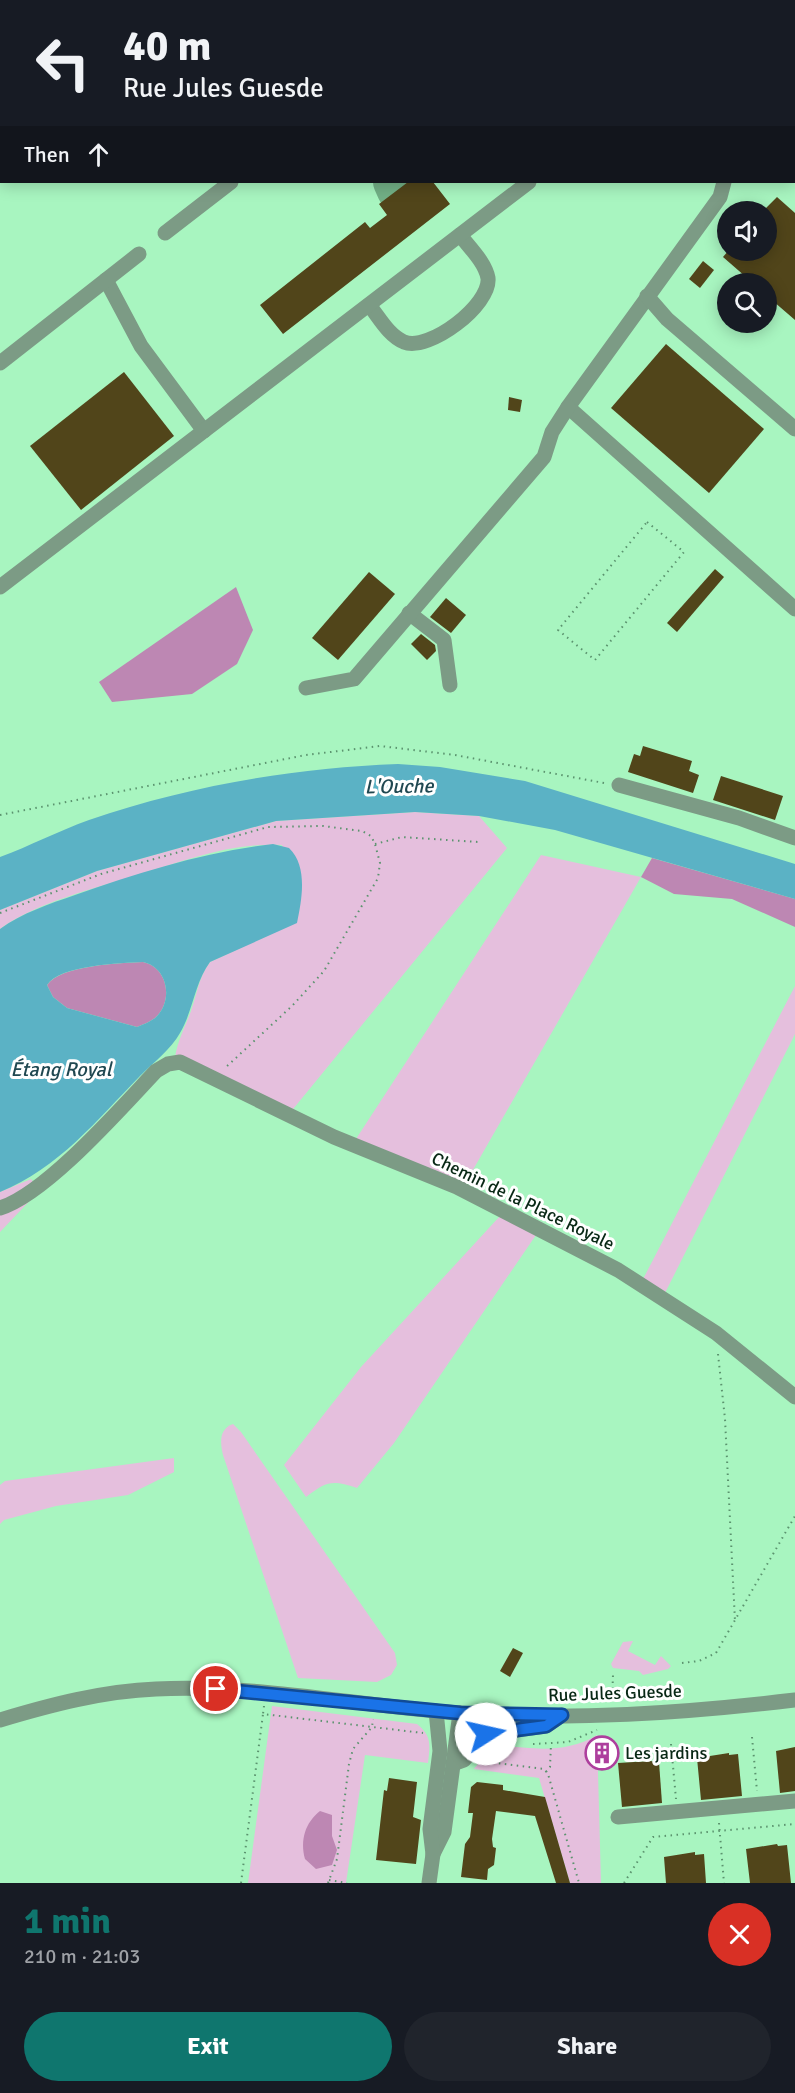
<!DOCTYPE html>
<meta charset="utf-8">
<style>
:root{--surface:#171b24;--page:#20242c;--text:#f1f3f6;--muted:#9ea1a6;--accent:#0f766e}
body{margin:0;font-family:Signika,sans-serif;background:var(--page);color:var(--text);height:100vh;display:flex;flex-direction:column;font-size:22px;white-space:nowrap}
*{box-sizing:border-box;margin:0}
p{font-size:20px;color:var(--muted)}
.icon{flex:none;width:33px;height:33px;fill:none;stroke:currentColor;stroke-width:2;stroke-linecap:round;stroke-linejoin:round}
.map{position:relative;height:1883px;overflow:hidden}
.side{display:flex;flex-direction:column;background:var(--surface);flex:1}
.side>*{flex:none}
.hud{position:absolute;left:0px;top:0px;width:795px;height:183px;box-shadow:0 3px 15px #0003;background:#171b24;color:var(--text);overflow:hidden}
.buttons{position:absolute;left:717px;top:201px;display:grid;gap:12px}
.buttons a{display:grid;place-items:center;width:60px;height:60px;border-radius:50%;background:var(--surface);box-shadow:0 3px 15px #0003;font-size:30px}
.pin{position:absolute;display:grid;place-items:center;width:51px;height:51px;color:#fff;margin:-26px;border:3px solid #fff;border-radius:50%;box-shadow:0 2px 6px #0007}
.me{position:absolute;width:66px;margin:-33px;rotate:80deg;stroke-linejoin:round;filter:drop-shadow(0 0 4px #0008)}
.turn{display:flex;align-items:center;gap:21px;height:126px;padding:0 24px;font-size:27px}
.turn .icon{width:78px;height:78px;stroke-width:2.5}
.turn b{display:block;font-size:42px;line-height:51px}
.then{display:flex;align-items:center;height:57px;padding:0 24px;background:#0003;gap:12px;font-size:22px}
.round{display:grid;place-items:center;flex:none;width:63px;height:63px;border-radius:32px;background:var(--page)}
.headline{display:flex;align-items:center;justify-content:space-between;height:102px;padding:0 24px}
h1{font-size:36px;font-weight:800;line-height:45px;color:var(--accent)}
.button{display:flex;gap:12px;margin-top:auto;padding:12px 24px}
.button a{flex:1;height:69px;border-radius:36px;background:var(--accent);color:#fff;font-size:24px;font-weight:800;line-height:69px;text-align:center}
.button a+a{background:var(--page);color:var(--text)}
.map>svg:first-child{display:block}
.built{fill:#95e8b0}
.green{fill:#e5bfdd}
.forest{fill:#bd87b3}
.water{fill:#5bb2c5;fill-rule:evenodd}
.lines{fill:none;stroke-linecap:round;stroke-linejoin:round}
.taxiway{stroke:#72b086;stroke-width:38}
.building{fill:#51451a}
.path{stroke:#5b936e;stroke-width:2;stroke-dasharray:1.5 4.5;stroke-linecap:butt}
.minor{stroke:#7c9b85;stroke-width:15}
.route-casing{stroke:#114b97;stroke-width:15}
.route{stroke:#1a73e8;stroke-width:10}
.labels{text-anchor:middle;stroke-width:6;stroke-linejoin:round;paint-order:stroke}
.street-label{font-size:18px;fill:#082815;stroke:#fff}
.poi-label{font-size:18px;fill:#082815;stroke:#fff;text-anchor:start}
.water-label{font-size:20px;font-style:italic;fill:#204851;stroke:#fff}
</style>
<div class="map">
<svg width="795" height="1883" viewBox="0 0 795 1883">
<rect width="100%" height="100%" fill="#a8f5c0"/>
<!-- built -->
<g class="built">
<polygon points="0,0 518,0 2,2 0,89"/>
<polygon points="531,0 795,0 795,87 794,2"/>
</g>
<!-- green -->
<g class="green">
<path d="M415,812L479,816L507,848L289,1114L175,1057C178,1040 185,1027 191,1011C197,994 199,976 210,962L297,922L282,845C232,842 184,861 137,875C94,889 37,902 0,929V910L97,871L276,821Z"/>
<polygon points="541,855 641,877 462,1189 354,1142"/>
<polygon points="795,986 795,1034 663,1297 641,1283"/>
<polygon points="31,1179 40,1190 0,1232 0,1192"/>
<path d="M500,1216L536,1235L394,1443L357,1488C332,1480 327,1481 306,1497L284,1465L361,1367Z"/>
<path d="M233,1424L241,1432L395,1653L397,1665L391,1675L377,1682L298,1678L223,1455C220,1442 219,1429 233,1424Z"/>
<polygon points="174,1458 174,1472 128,1495 56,1506 4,1520 0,1524 0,1485 5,1481"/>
<polygon points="633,1641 628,1651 655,1665 661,1656 671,1666 668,1669 643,1675 639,1671 613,1668 611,1664 623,1642"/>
<path d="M272,1706L417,1724C432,1736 430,1745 428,1763L365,1755L346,1883H248Z"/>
<path d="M597,1735L601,1883H570L539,1778L474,1769L493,1745C530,1748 564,1755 597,1735Z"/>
</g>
<!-- forest -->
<g class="forest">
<polygon points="236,587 253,630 237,664 192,694 112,702 99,682"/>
<polygon points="652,858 795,899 795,927 732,899 674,894 641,877"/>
<path d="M143,962C167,967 173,998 158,1015C153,1021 144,1024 137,1027L67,1008L53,997L47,985C61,965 121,963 143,962Z"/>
<path d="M320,1811L332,1815V1836L337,1850L332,1865L316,1869L305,1859C300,1840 305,1823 320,1811Z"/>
</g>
<!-- water -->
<g class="water">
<path d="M398,764L440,767L525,781L795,864V899L555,830L479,816L415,812L276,821L97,871L0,910V857C30,846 58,831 89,820C188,786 293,768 398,764Z"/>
<path d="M273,844L289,848C308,866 302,899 297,923L210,962C195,982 193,1011 180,1033C171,1049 153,1063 140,1076C96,1121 59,1168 0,1192V929C22,913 49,904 75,895C140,872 205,852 273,844ZM143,962C167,967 173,998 158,1015C153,1021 144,1024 137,1027L67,1008L53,997L47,985C60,965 121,963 143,962Z"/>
</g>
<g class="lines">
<!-- taxiway -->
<g class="taxiway">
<polyline points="251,0 253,2"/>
<polyline points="703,0 705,2"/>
<polyline points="80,2 89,0"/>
<polyline points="791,2 794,0"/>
<polyline points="0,15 2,15"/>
<polyline points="392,182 396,191"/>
</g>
</g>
<!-- building -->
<g class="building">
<polygon points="408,182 433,182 450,204 283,334 260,305 365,222 370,228 387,215 379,204"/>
<polygon points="777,197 795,213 795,320 766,295 766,284 754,284 723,257 729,250 766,250 766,208"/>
<polygon points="703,261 714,270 700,288 689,279"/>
<polygon points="666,344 764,429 709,493 611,408"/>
<polygon points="124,372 174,436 81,510 30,446"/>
<polygon points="509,397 522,400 520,412 508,410"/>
<polygon points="715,569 724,577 677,632 667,623"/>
<polygon points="369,572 395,594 338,660 312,638"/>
<polygon points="446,598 466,615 451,633 430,617"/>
<polygon points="421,634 435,645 436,651 427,660 411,644"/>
<polygon points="643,746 692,761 689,771 699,775 693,793 628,772 634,754 640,756"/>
<polygon points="721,776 783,796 775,820 713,800"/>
<polygon points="513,1648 523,1653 510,1677 500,1671"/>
<polygon points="795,1747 795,1791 780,1793 776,1751"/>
<polygon points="729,1753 729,1755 738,1754 742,1796 701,1800 697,1758"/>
<polygon points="650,1761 659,1762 662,1803 622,1807 618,1763"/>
<polygon points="389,1778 417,1782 413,1817 421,1820 416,1864 376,1860 384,1790 387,1791"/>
<polygon points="477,1782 503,1785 503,1790 545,1797 570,1883 556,1883 535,1816 496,1811 492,1839 493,1847 496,1848 494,1865 488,1869 487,1880 461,1877 465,1844 470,1837 473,1813 468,1813 471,1787"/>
<polygon points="777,1844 778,1846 787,1845 791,1883 750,1883 746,1849"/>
<polygon points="695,1852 695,1855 704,1854 706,1883 666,1883 664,1857"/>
</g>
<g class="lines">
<!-- path -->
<g class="path">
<polygon points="647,522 684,552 595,660 558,630"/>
<polyline points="0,815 306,755 380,746 455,755 604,783"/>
<polyline points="375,844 402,837 478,842"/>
<polyline points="0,913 101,874 268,827 323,826 362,831 371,836 375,844 380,863 378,878 324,971 292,1006 225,1068"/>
<polyline points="718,1354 725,1419 735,1621"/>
<polyline points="682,1663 699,1661 716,1653 795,1516"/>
<polyline points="612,1701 613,1675"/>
<polyline points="264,1706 263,1714 423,1733"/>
<polyline points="752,1737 757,1791"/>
<polyline points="533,1744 568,1742 597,1730"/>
<polyline points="671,1744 676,1799"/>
<polyline points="481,1761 544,1769 548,1774 579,1883"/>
<polyline points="546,1772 550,1767 551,1744"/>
<polyline points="719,1823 724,1883"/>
<polyline points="329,1880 347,1883"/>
<polyline points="241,1883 263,1714"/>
<polyline points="328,1883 337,1859 349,1764 353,1749 372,1727 373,1719"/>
<polyline points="624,1883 653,1837 795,1824"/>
</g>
<!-- minor -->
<g class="minor">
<polyline points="724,2 725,0"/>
<polyline points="794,112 795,113"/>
<polyline points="724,182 720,197 568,407 795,609"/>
<polyline points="165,233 231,182"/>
<polyline points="106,280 141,346 204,431"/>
<polyline points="647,296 667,319 795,429"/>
<path d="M369,305C379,317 388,335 404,342C429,352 491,305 488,278C485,262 469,247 460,235"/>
<polyline points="0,363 139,254"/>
<polyline points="0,587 529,182"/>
<polyline points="409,613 444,640 450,685"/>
<polyline points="306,688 354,679 544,457 552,432 568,407"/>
<polyline points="619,785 739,818 795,838"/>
<path d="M0,1208C46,1194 121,1108 156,1071L168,1064L180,1062L334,1137L457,1187L618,1270L716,1333L795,1397"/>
<path d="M0,1720C50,1705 103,1691 156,1689C257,1684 358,1706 459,1713C571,1721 684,1713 795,1700"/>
<polyline points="453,1764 464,1760 486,1734 546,1726 562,1715"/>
<polyline points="618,1817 795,1801"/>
<polyline points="433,1854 444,1832 460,1713"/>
<polyline points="429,1883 433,1854 430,1829 440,1751 436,1711"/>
</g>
</g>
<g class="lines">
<!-- route casing -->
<g class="route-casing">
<polyline id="route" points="216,1689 460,1713 562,1715 546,1726 486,1734"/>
</g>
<!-- route -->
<use href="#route" class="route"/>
</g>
<!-- icons -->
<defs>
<g id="building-ring" transform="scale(1.725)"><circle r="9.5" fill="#fff" stroke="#ad3f9d" stroke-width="1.5"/><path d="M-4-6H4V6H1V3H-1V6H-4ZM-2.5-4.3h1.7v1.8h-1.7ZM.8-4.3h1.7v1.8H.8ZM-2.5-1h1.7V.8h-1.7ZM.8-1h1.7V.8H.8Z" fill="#ad3f9d"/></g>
</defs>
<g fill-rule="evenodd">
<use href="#building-ring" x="602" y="1753"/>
</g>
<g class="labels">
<!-- street labels -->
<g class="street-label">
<text transform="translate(523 1201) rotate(26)" y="6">Chemin de la Place Royale</text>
<text transform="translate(615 1693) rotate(-2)" y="6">Rue Jules Guesde</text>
</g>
<!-- poi labels -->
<g class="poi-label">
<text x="625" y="1759">Les jardins</text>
</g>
<!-- water labels -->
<g class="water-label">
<text transform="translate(399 786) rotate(-1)" y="7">L'Ouche</text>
<text x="61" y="1076">Étang Royal</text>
</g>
</g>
</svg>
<div class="buttons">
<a><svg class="icon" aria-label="sound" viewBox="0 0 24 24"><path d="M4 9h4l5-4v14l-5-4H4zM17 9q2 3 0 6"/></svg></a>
<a><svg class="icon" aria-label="search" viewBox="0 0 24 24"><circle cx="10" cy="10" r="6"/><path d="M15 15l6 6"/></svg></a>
</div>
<div class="pin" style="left:216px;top:1689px;background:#d93025"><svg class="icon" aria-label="arrive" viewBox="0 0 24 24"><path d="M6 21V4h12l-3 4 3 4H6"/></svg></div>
<svg class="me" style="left:486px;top:1734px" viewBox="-20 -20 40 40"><circle r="19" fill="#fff"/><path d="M0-13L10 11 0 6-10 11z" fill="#1a73e8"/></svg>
<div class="hud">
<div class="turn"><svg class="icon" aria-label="left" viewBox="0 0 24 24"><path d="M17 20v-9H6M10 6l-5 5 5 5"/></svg><div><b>40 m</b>Rue Jules Guesde</div></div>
<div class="then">Then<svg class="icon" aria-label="ahead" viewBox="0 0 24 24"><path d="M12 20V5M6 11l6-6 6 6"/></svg></div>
</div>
</div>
<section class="side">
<div class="headline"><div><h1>1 min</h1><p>210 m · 21:03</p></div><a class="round" style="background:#d93025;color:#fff"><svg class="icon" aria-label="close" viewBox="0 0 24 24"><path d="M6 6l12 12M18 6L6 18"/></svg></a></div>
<div class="button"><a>Exit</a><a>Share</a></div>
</section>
